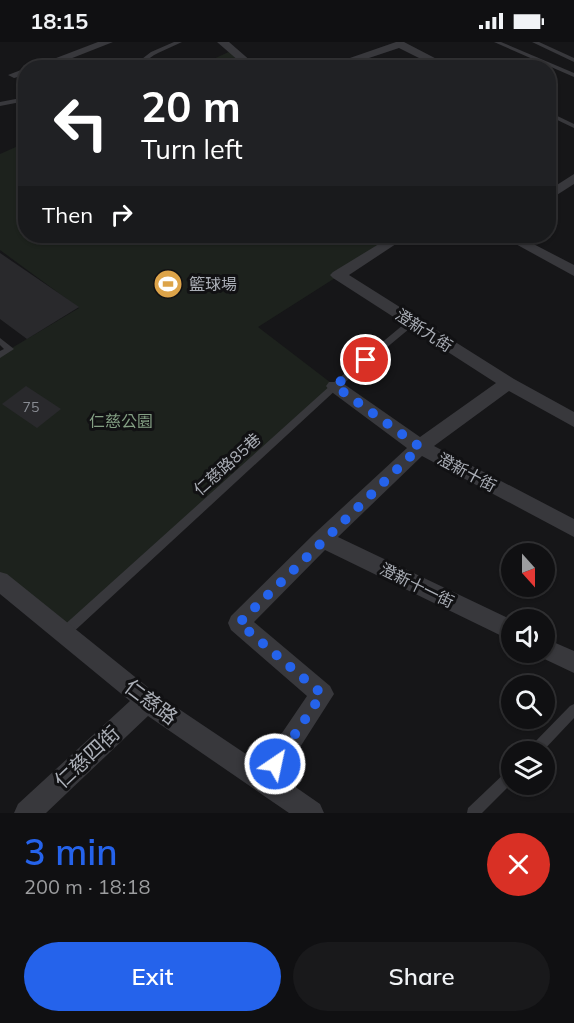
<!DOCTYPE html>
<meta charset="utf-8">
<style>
:root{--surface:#101012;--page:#19191b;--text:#f1f3f6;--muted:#9c9d9f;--line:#303032;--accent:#2563eb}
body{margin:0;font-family:Mulish,"Noto Sans TC",sans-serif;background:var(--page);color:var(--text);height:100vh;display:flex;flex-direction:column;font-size:22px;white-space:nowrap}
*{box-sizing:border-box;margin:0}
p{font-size:20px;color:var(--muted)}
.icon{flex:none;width:33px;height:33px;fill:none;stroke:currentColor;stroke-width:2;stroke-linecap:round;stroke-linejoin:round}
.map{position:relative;height:771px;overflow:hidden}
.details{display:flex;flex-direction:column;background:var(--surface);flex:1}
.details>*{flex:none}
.top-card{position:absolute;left:18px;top:18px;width:538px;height:183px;border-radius:24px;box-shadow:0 2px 4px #0004,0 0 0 2px var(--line);background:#202124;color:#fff;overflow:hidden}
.needle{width:39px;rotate:159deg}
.fabs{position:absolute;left:501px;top:501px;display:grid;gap:12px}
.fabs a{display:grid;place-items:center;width:54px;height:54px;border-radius:50%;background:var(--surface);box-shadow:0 2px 4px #0004,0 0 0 2px var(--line);font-size:30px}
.pin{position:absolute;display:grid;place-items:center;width:51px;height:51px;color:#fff;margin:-26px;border:3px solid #fff;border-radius:50%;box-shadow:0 2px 6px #0007}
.me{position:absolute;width:66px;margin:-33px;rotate:34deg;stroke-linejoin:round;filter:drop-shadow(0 0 4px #0008)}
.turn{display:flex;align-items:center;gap:21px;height:126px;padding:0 24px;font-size:27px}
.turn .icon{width:78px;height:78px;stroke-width:2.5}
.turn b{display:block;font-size:42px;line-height:51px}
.then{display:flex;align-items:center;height:57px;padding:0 24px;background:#0003;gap:12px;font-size:22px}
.round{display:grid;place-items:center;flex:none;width:63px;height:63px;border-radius:32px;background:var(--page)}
.head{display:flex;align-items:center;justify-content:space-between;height:102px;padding:0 24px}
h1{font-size:36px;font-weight:600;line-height:45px;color:var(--accent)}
.action{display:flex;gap:12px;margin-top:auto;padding:12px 24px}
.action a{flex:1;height:69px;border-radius:36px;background:var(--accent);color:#fff;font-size:24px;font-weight:600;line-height:69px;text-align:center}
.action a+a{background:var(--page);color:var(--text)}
.status{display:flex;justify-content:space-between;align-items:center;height:42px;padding:0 30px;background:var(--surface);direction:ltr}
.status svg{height:16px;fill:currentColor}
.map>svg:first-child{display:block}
.green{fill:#1d221d}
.building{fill:#29292c}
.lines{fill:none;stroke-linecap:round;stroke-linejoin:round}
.lane{fill:#38383c;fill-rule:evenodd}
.street{fill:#38383c;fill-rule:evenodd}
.route{stroke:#2563eb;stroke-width:10;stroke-dasharray:0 18}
.labels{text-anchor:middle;stroke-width:6;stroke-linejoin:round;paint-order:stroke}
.number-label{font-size:14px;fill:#898c93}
.poi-label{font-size:16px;fill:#aaaeb6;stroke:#111113;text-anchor:start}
.street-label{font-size:16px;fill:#aaaeb6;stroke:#111113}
.park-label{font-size:16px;fill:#839f83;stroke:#111113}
.near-street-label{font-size:20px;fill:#aaaeb6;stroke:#111113}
</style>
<div class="status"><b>18:15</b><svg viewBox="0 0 49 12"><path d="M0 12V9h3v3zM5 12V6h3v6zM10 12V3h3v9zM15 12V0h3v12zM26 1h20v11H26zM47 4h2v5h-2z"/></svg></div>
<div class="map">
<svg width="574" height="771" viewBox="0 0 574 771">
<rect width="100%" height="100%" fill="#161618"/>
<!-- green -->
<g class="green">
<polygon points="233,8 254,26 194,26"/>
<polygon points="25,101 26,194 401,194 258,285 335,344 65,590 0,539 0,313 79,266 0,208 0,112"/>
</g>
<!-- building -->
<g class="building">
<polygon points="0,211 79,265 27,297 0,277"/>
<polygon points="26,344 61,367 37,386 2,362"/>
</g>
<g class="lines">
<!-- lane -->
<g class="lane">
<path d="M174,0H182C174,4 166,7 158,11C146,17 140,26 126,26L138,20L151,10Z"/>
<polygon points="494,0 501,0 574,31 574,35"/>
<polygon points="532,0 539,0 574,16 574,20"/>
<polygon points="26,55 26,59 0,64 0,60"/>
<polygon points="549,70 574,82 574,86 549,74"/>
<polygon points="412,277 415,278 416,280 415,282 338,346 69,594 65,595 61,594 60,590 61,586 332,342 409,278"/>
<polygon points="0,296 14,307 0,316 0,309 4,307 0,303"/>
<polygon points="574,662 574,676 542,710 527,710 529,706 570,664"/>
<polygon points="512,726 512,741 482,771 467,771 468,766 508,728"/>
</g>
<!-- street -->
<g class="street">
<polygon points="98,0 113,0 47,26 30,26"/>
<polygon points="217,0 229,0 259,26 247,26"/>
<polygon points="396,0 404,0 454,26 439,26 399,6 339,26 321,26"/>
<polygon points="26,26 26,33 14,36 8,33"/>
<polygon points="574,132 574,142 549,158 549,148"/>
<polygon points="392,194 408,194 349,233 514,337 574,370 574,385 509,349 434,404 574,477 574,495 422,414 338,495 512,578 512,599 325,508 254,580 330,644 334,652 281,735 320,762 324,771 289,771 148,674 46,771 14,771 18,762 130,659 0,552 0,530 7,532 155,651 261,722 307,654 231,588 228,581 231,574 315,491 407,406 329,348 326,344 329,340 341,340 420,395 496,341 333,236 330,233 333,230"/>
<polygon points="501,194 518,194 574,223 574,234"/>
<polygon points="544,596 574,609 574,631 536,613 535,610 544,610"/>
</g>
</g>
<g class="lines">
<!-- route -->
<polyline class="route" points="275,722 322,652 239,581 420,405 335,344 366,318"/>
</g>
<!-- icons -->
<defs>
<g id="stadium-disc" transform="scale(1.5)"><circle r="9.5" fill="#dda449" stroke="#111113"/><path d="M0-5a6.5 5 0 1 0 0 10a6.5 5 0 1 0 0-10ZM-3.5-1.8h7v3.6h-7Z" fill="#fff"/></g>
</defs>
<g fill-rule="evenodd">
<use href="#stadium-disc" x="168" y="242"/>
</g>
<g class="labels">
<!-- number labels -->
<g class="number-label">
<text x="31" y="370">75</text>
</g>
<!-- poi labels -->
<g class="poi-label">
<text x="189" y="248">籃球場</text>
</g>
<!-- street labels -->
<g class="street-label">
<text transform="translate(424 288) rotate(33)" y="6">澄新九街</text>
<text transform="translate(227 422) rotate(-42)" y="6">仁慈路85巷</text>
<text transform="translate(467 430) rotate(28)" y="6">澄新十街</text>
<text transform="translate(417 543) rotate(26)" y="6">澄新十一街</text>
</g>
<!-- park labels -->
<g class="park-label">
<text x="121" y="385">仁慈公園</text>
</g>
<!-- near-street labels -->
<g class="near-street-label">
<text transform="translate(151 660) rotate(37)" y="7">仁慈路</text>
<text transform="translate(87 715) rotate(-43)" y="7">仁慈四街</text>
</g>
</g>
</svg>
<div class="fabs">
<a><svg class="needle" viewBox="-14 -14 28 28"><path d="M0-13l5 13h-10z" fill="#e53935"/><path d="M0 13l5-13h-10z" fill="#9c9d9f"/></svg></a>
<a><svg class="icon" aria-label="sound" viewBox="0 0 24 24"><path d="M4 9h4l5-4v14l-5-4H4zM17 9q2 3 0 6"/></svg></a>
<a><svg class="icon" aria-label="search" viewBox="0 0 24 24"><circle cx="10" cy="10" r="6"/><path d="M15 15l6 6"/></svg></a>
<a><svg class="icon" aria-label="layers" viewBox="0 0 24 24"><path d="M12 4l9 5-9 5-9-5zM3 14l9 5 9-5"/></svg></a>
</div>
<div class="pin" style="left:366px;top:318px;background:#d93025"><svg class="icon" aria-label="arrive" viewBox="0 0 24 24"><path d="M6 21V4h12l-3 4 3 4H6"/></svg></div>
<svg class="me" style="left:275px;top:722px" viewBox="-20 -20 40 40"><circle r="17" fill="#2563eb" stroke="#fff" stroke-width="3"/><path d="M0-11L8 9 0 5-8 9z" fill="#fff"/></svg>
<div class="top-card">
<div class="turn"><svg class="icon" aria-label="left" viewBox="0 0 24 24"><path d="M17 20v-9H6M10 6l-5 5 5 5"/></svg><div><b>20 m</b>Turn left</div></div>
<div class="then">Then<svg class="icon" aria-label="right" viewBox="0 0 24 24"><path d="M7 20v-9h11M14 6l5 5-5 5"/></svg></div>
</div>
</div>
<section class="details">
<div class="head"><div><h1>3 min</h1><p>200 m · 18:18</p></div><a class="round" style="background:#d93025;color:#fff"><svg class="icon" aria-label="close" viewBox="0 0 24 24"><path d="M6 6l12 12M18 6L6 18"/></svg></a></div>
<div class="action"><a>Exit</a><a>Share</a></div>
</section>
